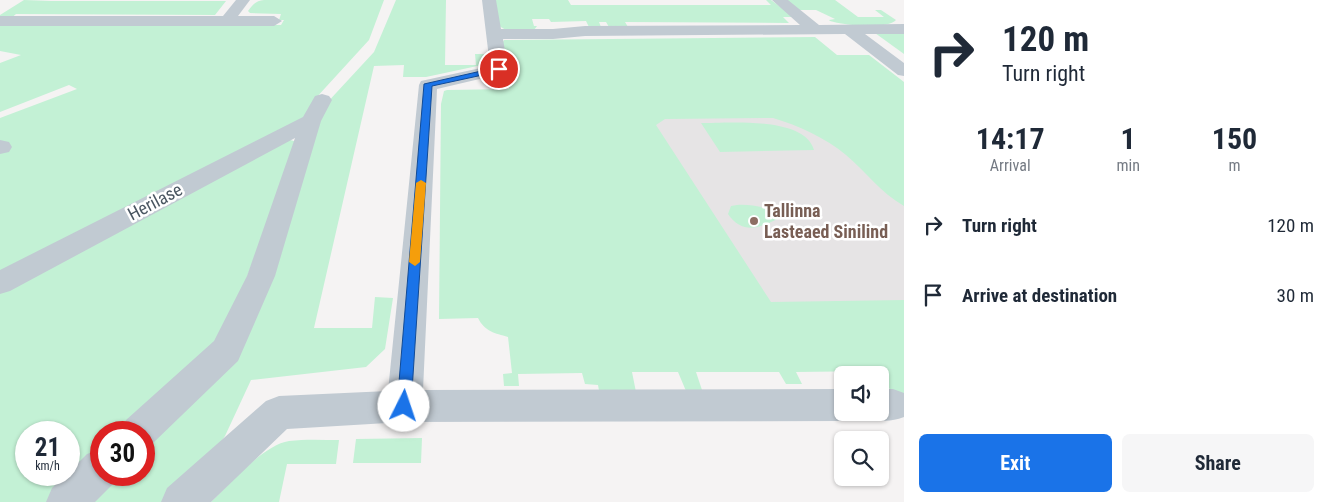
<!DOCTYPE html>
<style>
:root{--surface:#fff;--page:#f6f6f7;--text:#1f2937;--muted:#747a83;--accent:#1a73e8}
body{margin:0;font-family:"Roboto Condensed",sans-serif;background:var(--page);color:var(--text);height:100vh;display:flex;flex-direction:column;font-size:19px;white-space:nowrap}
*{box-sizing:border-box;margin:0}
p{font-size:16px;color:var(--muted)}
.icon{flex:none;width:28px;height:28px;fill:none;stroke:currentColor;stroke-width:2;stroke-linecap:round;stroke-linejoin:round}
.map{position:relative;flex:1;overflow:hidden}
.sheet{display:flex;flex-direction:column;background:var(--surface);width:425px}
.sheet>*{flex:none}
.top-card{background:#fff;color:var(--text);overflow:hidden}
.controls{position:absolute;left:834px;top:366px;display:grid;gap:10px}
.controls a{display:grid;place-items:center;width:55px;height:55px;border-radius:8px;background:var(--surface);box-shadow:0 1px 4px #0004;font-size:25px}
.speed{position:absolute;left:15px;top:421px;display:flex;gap:10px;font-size:25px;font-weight:700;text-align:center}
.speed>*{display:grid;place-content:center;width:65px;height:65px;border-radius:50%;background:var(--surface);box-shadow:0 1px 4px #0004;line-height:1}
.speed small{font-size:12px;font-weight:400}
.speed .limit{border:8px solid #d22;background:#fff;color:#111}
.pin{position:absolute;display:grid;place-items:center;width:42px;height:42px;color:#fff;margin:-21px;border:2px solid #fff;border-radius:50%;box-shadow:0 1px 5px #0007}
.me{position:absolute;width:55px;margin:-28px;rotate:4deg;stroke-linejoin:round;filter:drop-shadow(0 0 4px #0008)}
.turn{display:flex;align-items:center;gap:18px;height:105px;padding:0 15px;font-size:22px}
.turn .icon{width:65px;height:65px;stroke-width:2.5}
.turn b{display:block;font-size:35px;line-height:42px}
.eta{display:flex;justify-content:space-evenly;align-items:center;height:85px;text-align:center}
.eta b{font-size:30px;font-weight:700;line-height:35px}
.action{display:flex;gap:10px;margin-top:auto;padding:10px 15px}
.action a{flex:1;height:58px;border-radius:8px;background:var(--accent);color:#fff;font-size:20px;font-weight:700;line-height:58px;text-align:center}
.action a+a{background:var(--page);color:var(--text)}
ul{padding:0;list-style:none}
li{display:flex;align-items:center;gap:15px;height:70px;padding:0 15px}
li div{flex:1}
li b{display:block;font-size:19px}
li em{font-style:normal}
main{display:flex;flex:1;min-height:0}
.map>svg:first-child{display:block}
.education{fill:#e6e4e5}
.green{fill:#c3f1d5;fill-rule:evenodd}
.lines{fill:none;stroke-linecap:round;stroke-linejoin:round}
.street{fill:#c1cad2;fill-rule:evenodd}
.route{fill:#1a73e8;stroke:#114b97}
.slow{fill:#f59e0b}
.education-dot{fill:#8d6e63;stroke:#fff;stroke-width:2}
.labels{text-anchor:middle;stroke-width:5;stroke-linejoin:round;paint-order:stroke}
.street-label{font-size:18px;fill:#4a5661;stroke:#fff}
.education-label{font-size:18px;font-weight:bold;fill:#785e54;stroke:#fff;text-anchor:start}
</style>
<main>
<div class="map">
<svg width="904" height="502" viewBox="0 0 904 502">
<rect width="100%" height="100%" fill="#f5f3f3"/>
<!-- education -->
<polygon class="education" points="784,68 904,192 904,356 820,356 552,69"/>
<!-- green -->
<g class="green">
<polygon points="24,0 51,1 226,1 215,15 16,14 10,19 0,19 0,15"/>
<path d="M264,0H384L369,40L315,99L306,119L0,279V118L77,89L69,85L0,112V63L21,55L0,51V26L281,25L284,20H279L281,14L250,13L248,11C253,4 256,1 264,0Z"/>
<polygon points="396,0 446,0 445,65 476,65 475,54 486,54 487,60 482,65 426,77 403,77 404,65 374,66 314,328 372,328 375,297 393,298 385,349 366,367 251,380 225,436 209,459 167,502 86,502 114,475 144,475 144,445 226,365 324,106 374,52"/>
<polygon points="495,0 568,0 571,5 771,5 766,0 771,0 794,17 783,17 789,23 625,22 628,27 609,27 606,22 599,22 601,27 589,27 586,21 551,22 549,19 532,19 534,26 537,26 534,30 506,30 499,26"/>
<path d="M786,0H835L858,17H884L875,10H881L896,20C887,30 842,25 830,21L829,20L835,19L816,10H799Z"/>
<polygon points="875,33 904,33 904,54"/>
<path d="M815,37L837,55H869L904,82V206C880,192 867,173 846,155C826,138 797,125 773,118L665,119L656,125L771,302L904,300V411L878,371L796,372L802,384H786L779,372H696L702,390L686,391L678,372H632L637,397L600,396L598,385L585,384L582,373L518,374L519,386H504L503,374L512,373L508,337C495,333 485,332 478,318L439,319L441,104L444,91L447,90L509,89L502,44L504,40Z"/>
<path d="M701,123C728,123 805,116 814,150L720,152Z"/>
<path d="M287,139L297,142L234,312L206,354L124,432H101V454L51,502H0V288ZM26,432H69V475H26Z"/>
<path d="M737,205C750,204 771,207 779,218C761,228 742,235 728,214L731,206Z"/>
<polygon points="422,438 421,463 353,463 356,439"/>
<path d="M339,440L336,464H287L279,502H211C230,484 263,445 289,441C305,439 323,440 339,440Z"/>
</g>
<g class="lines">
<!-- street -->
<g class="street">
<polygon points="236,0 250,0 238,16 274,16 282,21 274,26 0,26 0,16 223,16"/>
<polygon points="482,0 496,0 501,29 553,29 585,26 800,25 772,0 788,0 819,25 904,24 904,34 865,34 904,63 904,76 898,75 845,34 585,36 553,39 503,39 508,69 505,73 437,89 423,390 842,389 842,412 856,412 855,417 842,421 404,422 287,429 211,502 161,502 167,488 266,401 279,396 388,391 419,85 421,81 490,66"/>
<polygon points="322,94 329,96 332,100 321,121 275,276 238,361 152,444 144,448 144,432 121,432 126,420 214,341 247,276 295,138 10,291 0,294 0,270 303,117 315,96"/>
<polygon points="0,140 9,142 12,147 9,152 0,154"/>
<path d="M880,389H893L904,393V417C890,422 881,422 867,417L866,412H880Z"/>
<polygon points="101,449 101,475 118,475 115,482 95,502 46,502 52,488 65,475 69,475 69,472 87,454"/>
</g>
</g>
<!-- route -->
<polygon class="route" points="499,67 502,69 501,71 432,86 411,406 409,411 404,413 399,411 397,406 424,84"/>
<!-- slow -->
<polygon class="slow" points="421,180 426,183 420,262 415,266 409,262 416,183"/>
<!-- markers -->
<circle class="education-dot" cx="754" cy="221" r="5"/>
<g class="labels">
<!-- street labels -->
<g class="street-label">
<text transform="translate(155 202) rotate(-28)" y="6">Herilase</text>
</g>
<!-- education labels -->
<g class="education-label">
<text x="764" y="217">Tallinna<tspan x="764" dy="21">Lasteaed Sinilind</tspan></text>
</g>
</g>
</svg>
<div class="controls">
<a><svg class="icon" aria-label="sound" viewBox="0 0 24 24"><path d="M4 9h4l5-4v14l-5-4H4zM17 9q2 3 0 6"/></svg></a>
<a><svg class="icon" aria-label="search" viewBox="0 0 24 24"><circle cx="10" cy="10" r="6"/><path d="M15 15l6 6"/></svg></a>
</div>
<div class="speed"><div>21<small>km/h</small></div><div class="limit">30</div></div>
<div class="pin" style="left:499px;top:69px;background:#d93025"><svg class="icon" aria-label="arrive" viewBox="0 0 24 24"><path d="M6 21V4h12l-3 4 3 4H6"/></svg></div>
<svg class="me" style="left:404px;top:406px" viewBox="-20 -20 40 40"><circle r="19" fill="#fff"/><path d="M0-13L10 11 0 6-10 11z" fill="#1a73e8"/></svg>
</div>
<section class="sheet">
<div class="top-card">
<div class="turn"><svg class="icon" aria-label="right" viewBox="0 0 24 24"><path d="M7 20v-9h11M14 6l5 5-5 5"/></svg><div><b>120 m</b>Turn right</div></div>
</div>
<div class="eta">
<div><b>14:17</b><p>Arrival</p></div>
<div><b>1</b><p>min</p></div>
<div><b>150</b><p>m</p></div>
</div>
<ul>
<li><svg class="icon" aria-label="right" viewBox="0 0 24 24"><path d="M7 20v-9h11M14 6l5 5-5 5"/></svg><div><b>Turn right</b></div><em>120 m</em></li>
<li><svg class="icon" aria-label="arrive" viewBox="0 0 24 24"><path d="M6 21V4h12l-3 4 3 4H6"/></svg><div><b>Arrive at destination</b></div><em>30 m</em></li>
</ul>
<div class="action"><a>Exit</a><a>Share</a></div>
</section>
</main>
